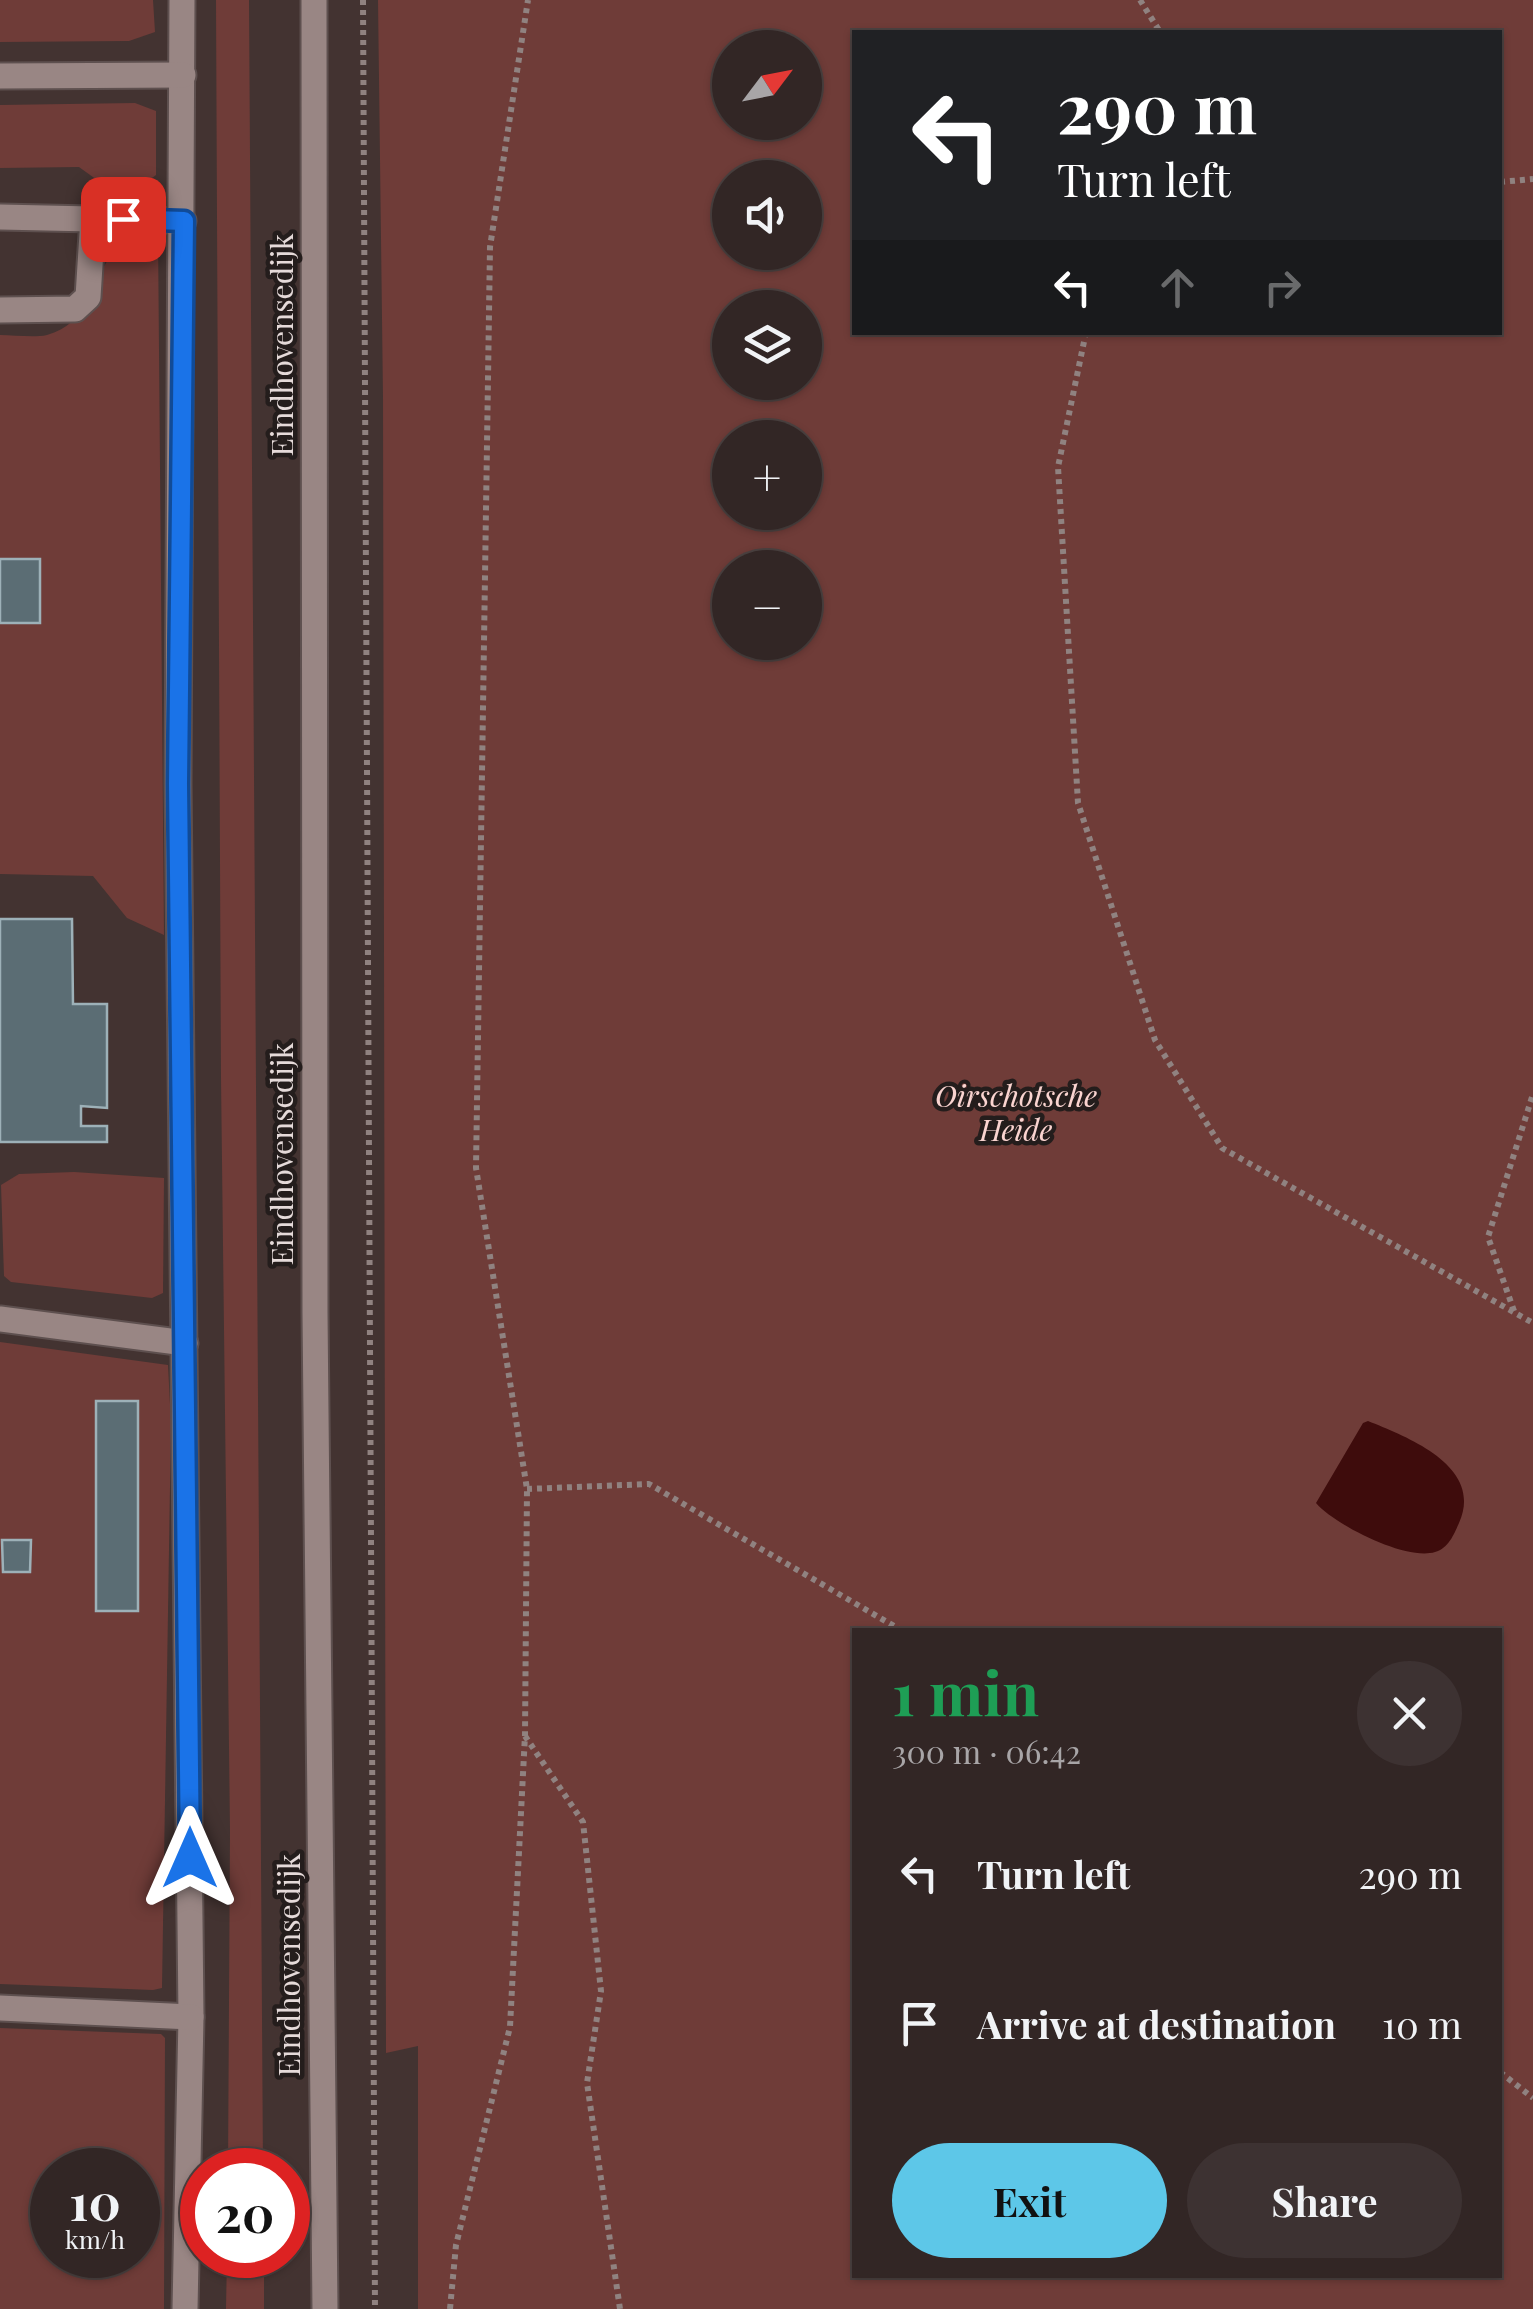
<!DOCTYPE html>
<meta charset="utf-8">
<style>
:root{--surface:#322625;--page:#3d3232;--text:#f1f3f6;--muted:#a8a5a7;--line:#4d4342;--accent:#5dc7e8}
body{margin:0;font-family:"Playfair Display",serif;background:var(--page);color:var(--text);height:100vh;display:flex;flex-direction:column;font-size:38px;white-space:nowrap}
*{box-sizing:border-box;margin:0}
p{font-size:32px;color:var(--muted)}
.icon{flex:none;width:55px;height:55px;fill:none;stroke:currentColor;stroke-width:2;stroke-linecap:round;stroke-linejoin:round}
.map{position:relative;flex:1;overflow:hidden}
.side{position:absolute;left:852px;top:1628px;width:650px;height:650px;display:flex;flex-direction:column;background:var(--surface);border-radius:0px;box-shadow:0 2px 8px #0004,0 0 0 2px var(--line)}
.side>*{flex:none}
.banner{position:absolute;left:852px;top:30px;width:650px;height:305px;border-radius:0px;box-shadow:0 2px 8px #0004,0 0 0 2px var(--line);background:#202124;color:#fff;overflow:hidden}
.needle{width:65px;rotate:58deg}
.fabs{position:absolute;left:712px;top:30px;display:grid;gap:20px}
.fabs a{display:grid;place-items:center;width:110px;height:110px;border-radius:50%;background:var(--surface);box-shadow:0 2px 8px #0004,0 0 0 2px var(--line);font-size:50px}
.speed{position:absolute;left:30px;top:2148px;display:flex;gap:20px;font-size:50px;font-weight:700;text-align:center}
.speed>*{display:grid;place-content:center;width:130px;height:130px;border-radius:50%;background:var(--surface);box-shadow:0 2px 8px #0004,0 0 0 2px var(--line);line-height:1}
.speed small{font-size:25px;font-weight:400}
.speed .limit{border:15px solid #d22;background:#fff;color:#111}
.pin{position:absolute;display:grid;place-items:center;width:85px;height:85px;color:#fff;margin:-42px;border-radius:20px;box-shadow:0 5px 15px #0006}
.me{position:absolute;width:110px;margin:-55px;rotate:0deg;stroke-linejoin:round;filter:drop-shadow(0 0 8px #0008)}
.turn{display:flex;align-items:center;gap:35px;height:210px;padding:0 40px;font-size:45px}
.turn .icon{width:130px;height:130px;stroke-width:2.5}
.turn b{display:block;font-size:70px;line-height:85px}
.lanes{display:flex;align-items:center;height:95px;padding:0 40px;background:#0003;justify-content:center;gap:50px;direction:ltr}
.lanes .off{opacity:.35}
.round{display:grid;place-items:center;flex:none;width:105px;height:105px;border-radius:52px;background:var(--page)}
.overview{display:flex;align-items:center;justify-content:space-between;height:170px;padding:0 40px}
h1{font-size:60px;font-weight:700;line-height:75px;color:#1e9e55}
.cta{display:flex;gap:20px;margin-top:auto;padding:20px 40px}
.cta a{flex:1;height:115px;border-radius:60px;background:var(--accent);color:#111;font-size:40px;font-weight:700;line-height:115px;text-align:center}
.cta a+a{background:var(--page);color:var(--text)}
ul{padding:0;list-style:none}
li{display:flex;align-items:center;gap:30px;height:150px;padding:0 40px}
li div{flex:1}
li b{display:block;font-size:38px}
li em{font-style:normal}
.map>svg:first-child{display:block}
.green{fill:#6f3c38;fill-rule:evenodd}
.water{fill:#3e0c0c}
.building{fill:#5b6d74;stroke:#9db1b8;stroke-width:2.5}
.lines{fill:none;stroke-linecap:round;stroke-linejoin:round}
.minor-casing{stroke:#5e504f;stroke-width:29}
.path{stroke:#908280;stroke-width:6;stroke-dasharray:5 5;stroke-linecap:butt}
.minor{stroke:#998684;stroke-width:25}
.route-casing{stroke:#114b97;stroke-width:25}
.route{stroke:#1a73e8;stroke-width:18}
.labels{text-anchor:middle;stroke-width:9;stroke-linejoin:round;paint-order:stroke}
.street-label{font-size:30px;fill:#e5dad9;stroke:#241d1c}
.park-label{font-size:30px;font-style:italic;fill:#fad4d0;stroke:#241d1c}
</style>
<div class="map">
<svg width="1533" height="2309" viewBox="0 0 1533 2309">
<rect width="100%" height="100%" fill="#433331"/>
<!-- green -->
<g class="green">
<polygon points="0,0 153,0 155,32 129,41 0,42"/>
<polygon points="216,0 249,0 263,2170 228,2170 230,1831 221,1078"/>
<path d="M378,0H1533V2309H418V2046L386,2053L383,397ZM855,32H1500V332H855ZM730,48H805V122H730ZM730,178H805V252H730ZM730,308H805V382H730ZM730,438H805V512H730ZM730,568H805V642H730ZM855,1630H1500V2275H855Z"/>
<polygon points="135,103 156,111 156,175 138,188 121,192 104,185 79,167 0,168 0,105"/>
<path d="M136,232H158L164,935L127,918L93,876L0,874V335C14,335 34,338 47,335C100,321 88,259 136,232Z"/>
<polygon points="74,1172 164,1178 163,1293 152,1298 11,1282 4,1276 1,1185 19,1174"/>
<polygon points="0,1342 168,1365 171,1424 162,1988 153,1990 0,1984"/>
<path d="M0,2028L161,2034L165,2038L164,2309H0ZM52,2170H138V2255H52Z"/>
<polygon points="227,2255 264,2255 264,2309 226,2309"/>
</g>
<!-- water -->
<path class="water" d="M1368,1421C1410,1438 1484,1467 1459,1523C1454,1534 1449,1548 1435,1552C1406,1561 1335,1525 1316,1503L1363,1423Z"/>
<!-- building -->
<g class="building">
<rect x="0" y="559" width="40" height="64"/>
<polygon points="0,919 72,919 73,1004 107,1004 107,1108 81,1106 81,1126 107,1126 107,1142 0,1142"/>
<rect x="96" y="1401" width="42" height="210"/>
<polygon points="2,1540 31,1540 30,1572 3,1572"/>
</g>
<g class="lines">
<!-- minor casing -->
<g class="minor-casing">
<g id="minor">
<polyline points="182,0 178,784 191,2017 185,2309"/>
<polyline points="314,0 315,1313 325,2309"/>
<polyline points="0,76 183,75"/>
<polyline points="0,217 183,221"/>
<polyline points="0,310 75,309 88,297 93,218"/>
<polyline points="0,1319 185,1343"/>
<polyline points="0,2008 191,2017"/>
</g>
</g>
<!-- path -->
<g class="path">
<polyline points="363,0 375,2309"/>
<polyline points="1140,0 1160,32"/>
<polyline points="1500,182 1533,179"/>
<polyline points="1086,332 1058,467 1078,803 1155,1040 1222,1148 1533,1323"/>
<polyline points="1514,1311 1488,1237 1533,1094"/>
<polyline points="527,1489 649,1484 901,1630"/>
<polyline points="525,1736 583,1822 601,1991 587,2083 620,2309"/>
<polyline points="1500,2072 1533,2098"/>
<polyline points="450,2309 456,2245 510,2027 525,1735 527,1489 476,1168 490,247 528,0"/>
</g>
<!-- minor -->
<use href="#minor" class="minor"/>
</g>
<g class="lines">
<!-- route casing -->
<g class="route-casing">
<polyline id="route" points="123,219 184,221 178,784 190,1858"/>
</g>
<!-- route -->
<use href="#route" class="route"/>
</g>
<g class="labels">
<!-- street labels -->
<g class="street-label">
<text transform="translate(283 345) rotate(-90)" y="10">Eindhovensedijk</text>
<text transform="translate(283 1154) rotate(-90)" y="10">Eindhovensedijk</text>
<text transform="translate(290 1965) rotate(-90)" y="10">Eindhovensedijk</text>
</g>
<!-- park labels -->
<g class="park-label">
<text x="1016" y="1107">Oirschotsche<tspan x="1016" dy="34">Heide</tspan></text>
</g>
</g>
</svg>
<div class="fabs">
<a><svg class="needle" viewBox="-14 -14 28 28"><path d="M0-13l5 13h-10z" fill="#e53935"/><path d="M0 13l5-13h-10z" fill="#a8a5a7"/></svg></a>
<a><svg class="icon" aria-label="sound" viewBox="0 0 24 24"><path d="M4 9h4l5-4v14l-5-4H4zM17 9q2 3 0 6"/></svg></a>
<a><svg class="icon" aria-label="layers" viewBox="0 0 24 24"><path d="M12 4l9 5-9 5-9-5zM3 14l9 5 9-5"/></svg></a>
<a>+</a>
<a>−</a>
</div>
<div class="speed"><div>10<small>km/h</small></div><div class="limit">20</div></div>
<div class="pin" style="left:123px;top:219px;background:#d93025"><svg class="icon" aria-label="arrive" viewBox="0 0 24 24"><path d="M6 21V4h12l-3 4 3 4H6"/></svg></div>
<svg class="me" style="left:190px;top:1858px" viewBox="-20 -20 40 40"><path d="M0-17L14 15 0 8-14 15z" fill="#1a73e8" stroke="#fff" stroke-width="4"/></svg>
<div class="banner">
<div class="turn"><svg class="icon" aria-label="left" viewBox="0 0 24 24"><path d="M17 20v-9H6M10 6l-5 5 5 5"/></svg><div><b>290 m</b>Turn left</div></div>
<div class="lanes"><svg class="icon" aria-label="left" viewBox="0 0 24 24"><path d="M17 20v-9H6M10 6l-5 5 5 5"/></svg><svg class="icon off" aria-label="ahead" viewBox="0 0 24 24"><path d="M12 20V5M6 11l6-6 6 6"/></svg><svg class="icon off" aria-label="right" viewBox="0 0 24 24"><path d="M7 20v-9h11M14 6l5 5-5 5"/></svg></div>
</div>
<section class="side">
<div class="overview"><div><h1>1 min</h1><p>300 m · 06:42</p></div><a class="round"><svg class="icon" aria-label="close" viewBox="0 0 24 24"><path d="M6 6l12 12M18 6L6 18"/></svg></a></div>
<ul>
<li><svg class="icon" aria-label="left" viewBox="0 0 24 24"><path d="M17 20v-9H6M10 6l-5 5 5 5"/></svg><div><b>Turn left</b></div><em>290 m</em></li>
<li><svg class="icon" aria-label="arrive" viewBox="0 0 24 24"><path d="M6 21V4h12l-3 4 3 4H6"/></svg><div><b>Arrive at destination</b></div><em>10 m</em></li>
</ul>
<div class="cta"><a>Exit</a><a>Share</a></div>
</section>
</div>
